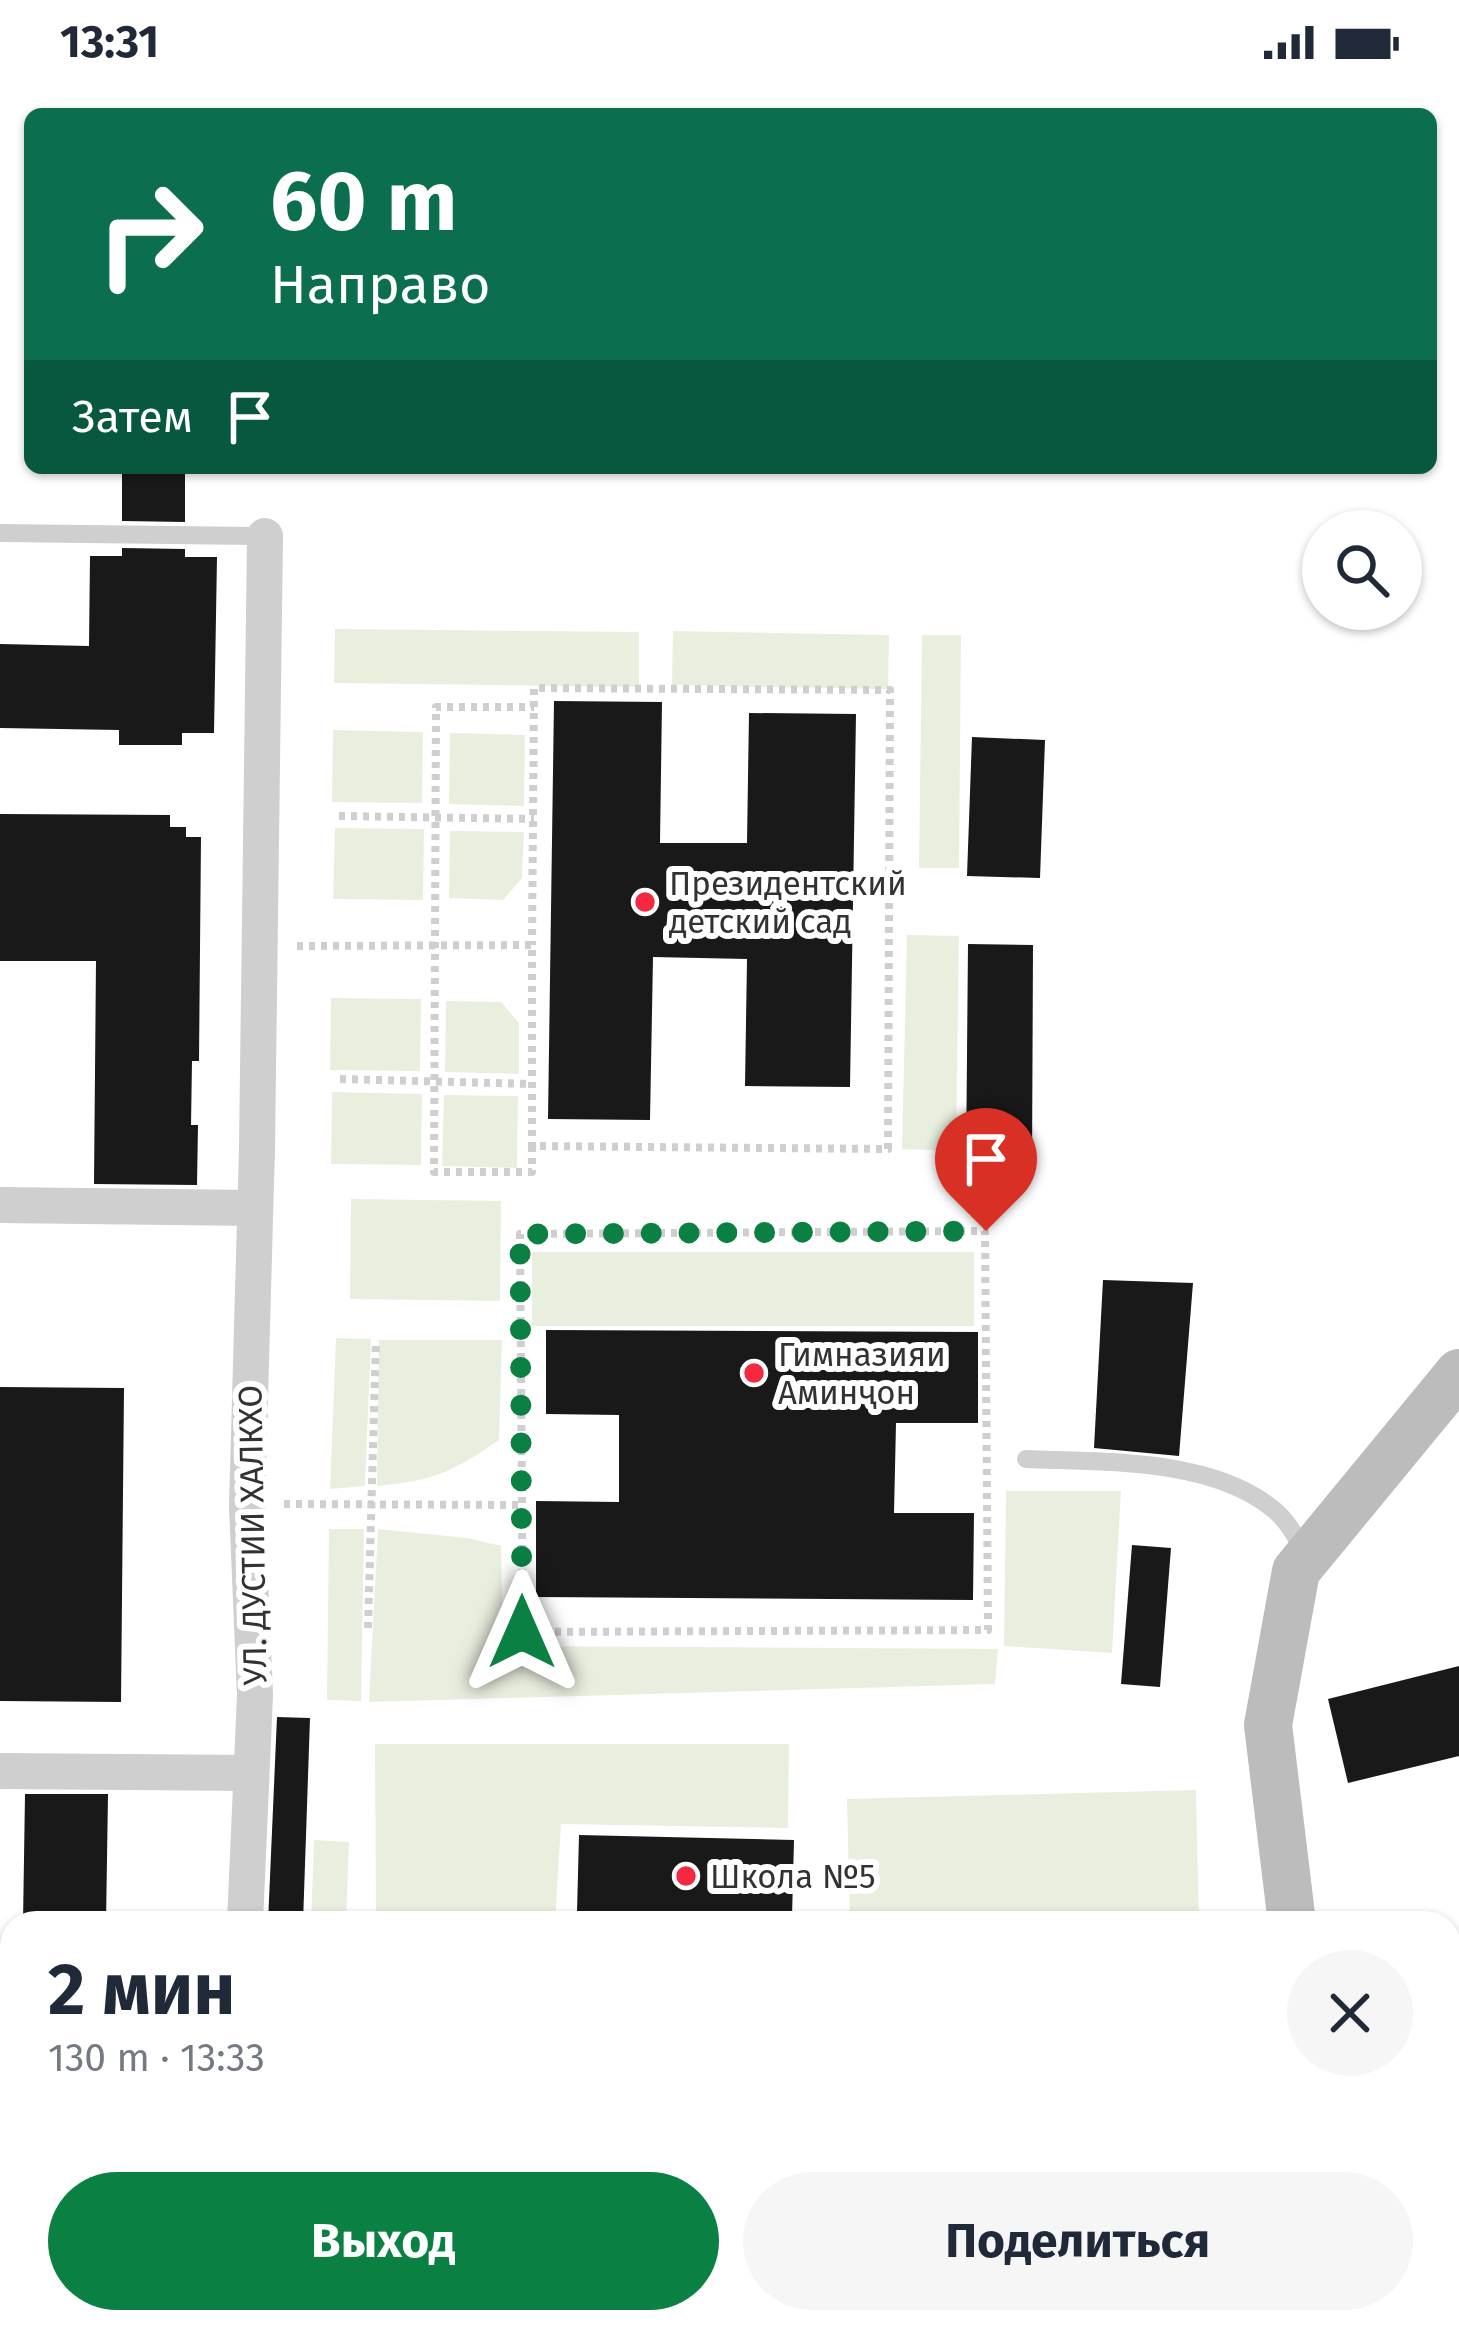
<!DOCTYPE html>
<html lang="ru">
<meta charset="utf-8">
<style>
:root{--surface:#fff;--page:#f6f6f7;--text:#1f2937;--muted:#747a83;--accent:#0b8043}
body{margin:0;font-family:"Fira Sans",sans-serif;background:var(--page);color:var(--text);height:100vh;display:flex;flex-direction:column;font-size:45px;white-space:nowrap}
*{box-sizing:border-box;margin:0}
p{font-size:39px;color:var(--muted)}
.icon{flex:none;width:66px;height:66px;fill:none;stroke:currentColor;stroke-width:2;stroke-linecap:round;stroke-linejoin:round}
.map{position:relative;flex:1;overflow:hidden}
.panel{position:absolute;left:0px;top:1827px;width:1461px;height:423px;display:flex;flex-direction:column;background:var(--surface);border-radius:36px 36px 0 0;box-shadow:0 3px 9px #0004}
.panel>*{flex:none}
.top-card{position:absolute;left:24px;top:24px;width:1413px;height:366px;border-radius:18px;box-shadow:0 3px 9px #0004;background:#0b6e4f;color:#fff;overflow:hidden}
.buttons{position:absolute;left:1302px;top:426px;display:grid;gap:24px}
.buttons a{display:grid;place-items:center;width:120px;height:120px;border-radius:50%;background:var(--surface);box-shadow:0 3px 9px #0004;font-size:60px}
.pin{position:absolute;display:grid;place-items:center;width:102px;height:102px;color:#fff;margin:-123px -51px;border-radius:50% 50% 50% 0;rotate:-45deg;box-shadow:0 0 12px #0007}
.pin .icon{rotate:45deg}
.me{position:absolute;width:132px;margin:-66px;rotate:0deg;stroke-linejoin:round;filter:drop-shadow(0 0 9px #0008)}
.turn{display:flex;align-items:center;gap:42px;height:252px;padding:0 48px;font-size:54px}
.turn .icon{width:156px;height:156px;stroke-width:2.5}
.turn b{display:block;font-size:84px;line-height:102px}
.then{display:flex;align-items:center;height:114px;padding:0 48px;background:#0003;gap:24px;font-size:45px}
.round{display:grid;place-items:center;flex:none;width:126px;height:126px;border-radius:63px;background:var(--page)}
.overview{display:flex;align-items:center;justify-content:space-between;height:204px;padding:0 48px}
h1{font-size:72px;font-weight:700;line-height:90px}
.action{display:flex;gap:24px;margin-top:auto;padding:24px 48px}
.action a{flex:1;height:138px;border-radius:72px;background:var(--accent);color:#fff;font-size:48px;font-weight:700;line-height:138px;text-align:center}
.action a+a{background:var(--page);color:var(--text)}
.status{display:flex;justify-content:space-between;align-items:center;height:84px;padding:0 60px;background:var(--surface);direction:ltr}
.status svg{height:33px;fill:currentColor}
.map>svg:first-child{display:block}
.green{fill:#e9efdf}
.building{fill:#191919}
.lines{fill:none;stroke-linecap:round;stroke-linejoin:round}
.path{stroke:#cfcfcf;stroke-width:8;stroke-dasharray:6 6;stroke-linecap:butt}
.lane{stroke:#cfcfcf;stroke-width:18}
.street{stroke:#cfcfcf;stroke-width:36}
.secondary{stroke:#bcbcbc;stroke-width:48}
.route{stroke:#0b8043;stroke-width:21;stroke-dasharray:0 37.8}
.poi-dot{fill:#f52842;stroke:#fff;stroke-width:4.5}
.labels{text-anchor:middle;stroke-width:12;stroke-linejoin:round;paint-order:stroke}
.poi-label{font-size:33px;fill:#323232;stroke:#fff;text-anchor:start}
.street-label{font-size:33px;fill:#323232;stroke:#fff}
</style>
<div class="status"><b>13:31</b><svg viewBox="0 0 49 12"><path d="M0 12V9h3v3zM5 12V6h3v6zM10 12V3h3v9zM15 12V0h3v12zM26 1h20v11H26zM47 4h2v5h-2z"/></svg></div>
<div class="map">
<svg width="1459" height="2248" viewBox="0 0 1459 2248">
<rect width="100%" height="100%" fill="#fff"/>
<!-- green -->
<g class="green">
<polygon points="335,545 639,548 639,603 334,599"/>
<polygon points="673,547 889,551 888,605 672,601"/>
<polygon points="922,551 961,551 959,784 919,784"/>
<polygon points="333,646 423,648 422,719 332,718"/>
<polygon points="450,649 525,651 524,722 449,720"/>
<polygon points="335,744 424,745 423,816 333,815"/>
<polygon points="450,747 524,748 522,794 503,816 449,814"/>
<polygon points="907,851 959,852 956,1067 902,1065"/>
<polygon points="331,914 421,915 420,987 330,986"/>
<polygon points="446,917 501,918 519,939 519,990 445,988"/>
<polygon points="332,1008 422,1010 421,1081 331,1080"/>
<polygon points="444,1011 518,1012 517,1084 442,1082"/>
<polygon points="351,1115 501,1117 500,1217 350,1215"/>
<rect x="532" y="1168" width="442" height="74"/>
<polygon points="336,1254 371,1255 365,1402 330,1405"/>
<path d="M379,1256H502L499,1356C451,1389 435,1396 377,1402Z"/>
<polygon points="1006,1407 1121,1407 1112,1569 1004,1562"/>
<polygon points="329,1445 364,1445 361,1617 327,1616"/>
<polygon points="378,1445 467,1454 501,1462 503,1562 998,1565 995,1600 369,1618"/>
<polygon points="375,1660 789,1660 788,1744 561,1740 555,1839 376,1839"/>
<polygon points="1196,1706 1199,1839 850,1839 847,1715"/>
<polygon points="314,1756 349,1758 346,1839 311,1839"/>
<polygon points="281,2238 520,2238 821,2248 281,2248"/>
</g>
<!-- building -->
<g class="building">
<polygon points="122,384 185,384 185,438 122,437"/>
<polygon points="122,464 185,465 185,473 217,473 214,649 182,649 182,661 119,661 119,646 0,644 0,560 89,562 90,472 122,472"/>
<polygon points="554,617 662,618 660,759 747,759 749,629 856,630 850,1003 745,1002 747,875 653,873 650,1036 548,1035"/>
<polygon points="972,653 1045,656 1040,794 967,792"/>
<polygon points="0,730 170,731 170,743 186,743 186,753 201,753 199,977 192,977 191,1041 198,1041 197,1101 94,1100 96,877 0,877"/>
<polygon points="968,860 1033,861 1032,1084 966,1083"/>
<polygon points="1103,1196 1193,1199 1179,1372 1094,1364"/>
<polygon points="546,1246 978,1248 978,1339 896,1339 894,1429 974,1429 973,1516 536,1513 536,1417 619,1418 619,1331 546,1330"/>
<polygon points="0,1303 124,1304 121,1618 0,1617"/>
<polygon points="1132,1461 1171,1464 1160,1603 1121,1600"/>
<polygon points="1459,1582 1459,1672 1348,1699 1328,1615"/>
<polygon points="277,1633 310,1634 303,1839 268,1839"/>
<polygon points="25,1710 108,1710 106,1839 23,1839"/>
<polygon points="579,1751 794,1756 792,1833 711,1832 711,1839 652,1839 652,1830 577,1828"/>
</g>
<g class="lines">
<!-- path -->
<g class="path">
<polyline points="339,732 534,735"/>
<polyline points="297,862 532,861 532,1062 888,1065 890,606 534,604 532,861"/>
<polyline points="340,995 532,1000"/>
<polyline points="532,1062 532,1088 434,1088 436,623 534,623"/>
<polyline points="284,1420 522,1421 520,1150 985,1147 988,1546 522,1548 522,1421"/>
<polyline points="368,1544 376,1256"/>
</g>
<!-- lane -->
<g class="lane">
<polyline points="0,449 265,452"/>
<path d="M1026,1375C1102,1378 1211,1374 1273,1425C1288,1437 1297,1454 1305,1471"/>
</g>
<!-- street -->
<g class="street">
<polyline points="0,1121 255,1124"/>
<polyline points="0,1687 251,1689"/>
<polyline points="245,1839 255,1611 247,1422 257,1064 265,452"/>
<polyline points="1449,1891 1459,1889"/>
<polyline points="228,2248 228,2238"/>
</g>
<!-- secondary -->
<g class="secondary">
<polyline points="1292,1839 1268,1641 1296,1487 1459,1289"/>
<polyline points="1341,2238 1342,2248"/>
</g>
</g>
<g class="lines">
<!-- route -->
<polyline class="route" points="522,1548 520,1150 986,1147"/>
</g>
<!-- markers -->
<g class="poi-dot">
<circle cx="645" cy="818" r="12"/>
<circle cx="754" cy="1289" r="12"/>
<circle cx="686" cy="1792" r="12"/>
</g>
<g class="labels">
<!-- poi labels -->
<g class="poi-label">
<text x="669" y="811">Президентский<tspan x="669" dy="38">детский сад</tspan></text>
<text x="778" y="1282">Гимназияи<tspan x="778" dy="38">Аминҷон</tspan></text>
<text x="710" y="1804">Школа №5</text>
</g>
<!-- street labels -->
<g class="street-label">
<text transform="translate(252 1451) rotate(-91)" y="12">УЛ. ДУСТИИ ХАЛКХО</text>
</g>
</g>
</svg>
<div class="buttons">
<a><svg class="icon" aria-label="search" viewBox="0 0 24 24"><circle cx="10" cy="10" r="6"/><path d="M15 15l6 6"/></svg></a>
</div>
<div class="pin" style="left:986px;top:1147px;background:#d93025"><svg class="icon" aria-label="arrive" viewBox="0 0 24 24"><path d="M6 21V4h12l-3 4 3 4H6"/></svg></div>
<svg class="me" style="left:522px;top:1548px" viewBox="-20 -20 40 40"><path d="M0-17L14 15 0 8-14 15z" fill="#0b8043" stroke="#fff" stroke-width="4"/></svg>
<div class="top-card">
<div class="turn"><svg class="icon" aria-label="right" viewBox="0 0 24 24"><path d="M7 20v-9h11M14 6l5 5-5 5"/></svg><div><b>60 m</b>Направо</div></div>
<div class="then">Затем<svg class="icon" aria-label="arrive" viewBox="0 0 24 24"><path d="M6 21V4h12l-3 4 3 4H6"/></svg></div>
</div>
<section class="panel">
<div class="overview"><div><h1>2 мин</h1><p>130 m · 13:33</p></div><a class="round"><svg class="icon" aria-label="close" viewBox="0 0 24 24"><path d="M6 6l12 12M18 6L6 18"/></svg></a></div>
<div class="action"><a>Выход</a><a>Поделиться</a></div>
</section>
</div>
